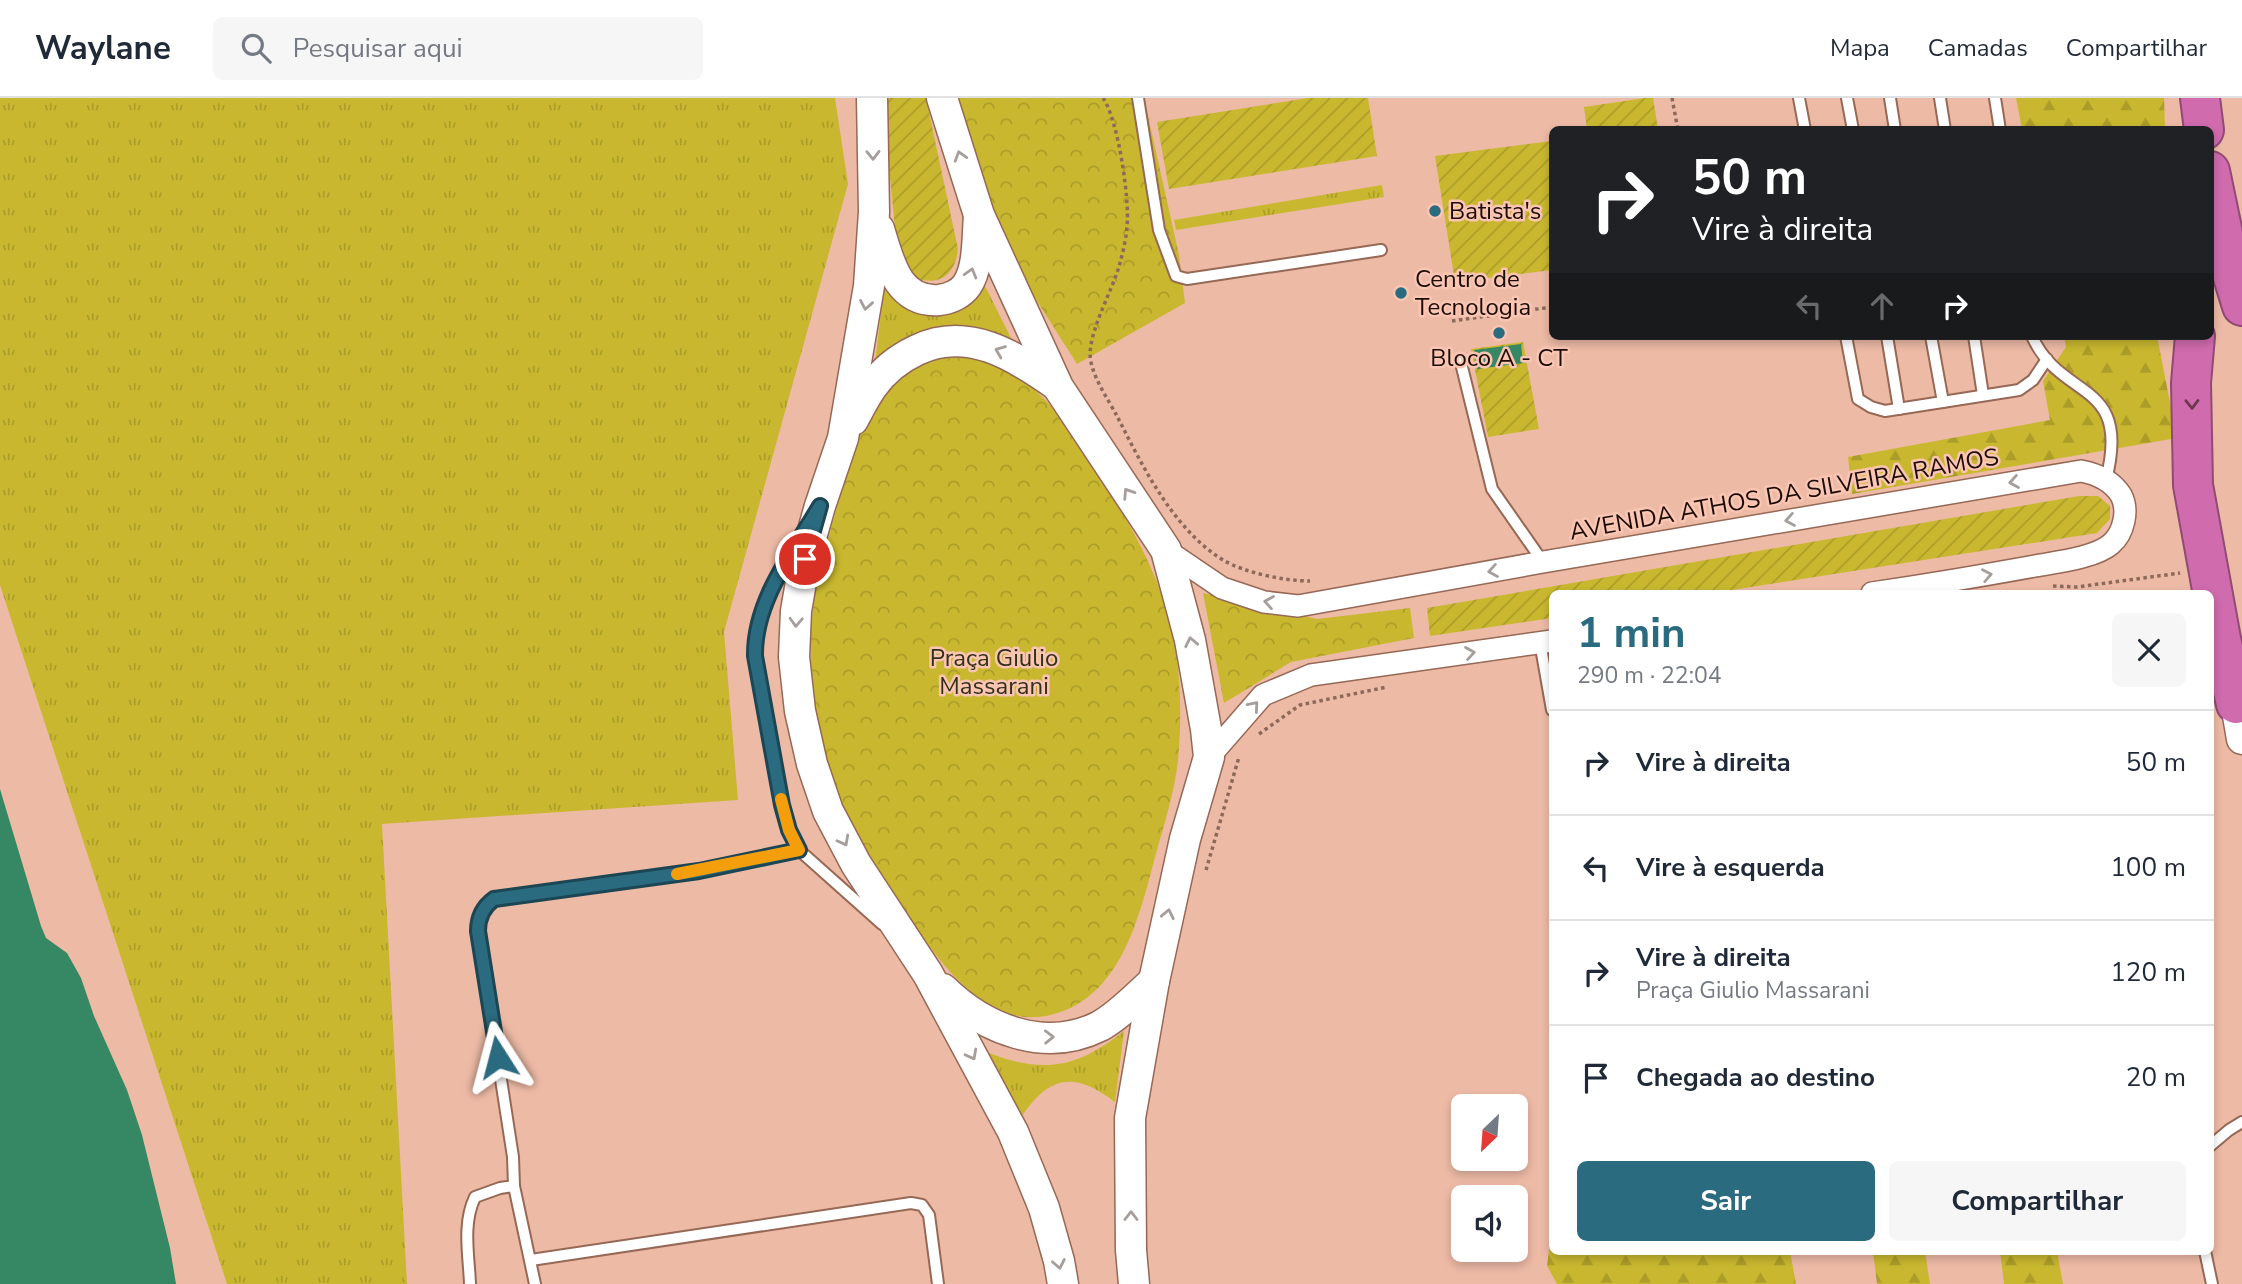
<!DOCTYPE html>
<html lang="pt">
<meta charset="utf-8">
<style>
:root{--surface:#fff;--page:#f6f6f7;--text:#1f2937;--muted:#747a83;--line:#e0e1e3;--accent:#2b6b80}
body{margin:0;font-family:"Nunito Sans",sans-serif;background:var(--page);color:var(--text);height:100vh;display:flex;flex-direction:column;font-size:26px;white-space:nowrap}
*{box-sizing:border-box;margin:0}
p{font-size:23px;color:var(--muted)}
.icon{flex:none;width:38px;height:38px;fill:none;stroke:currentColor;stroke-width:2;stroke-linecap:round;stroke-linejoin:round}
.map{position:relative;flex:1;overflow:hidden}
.panel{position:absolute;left:1549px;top:492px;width:665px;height:665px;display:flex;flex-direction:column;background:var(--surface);border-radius:10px;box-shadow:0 4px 10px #0003}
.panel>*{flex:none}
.hud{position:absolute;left:1549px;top:28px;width:665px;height:214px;border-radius:10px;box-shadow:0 4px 10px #0003;background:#202124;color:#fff;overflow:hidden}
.needle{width:46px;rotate:205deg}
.tools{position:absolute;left:1451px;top:996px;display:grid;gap:14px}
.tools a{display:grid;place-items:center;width:77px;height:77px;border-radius:10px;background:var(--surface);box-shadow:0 4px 10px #0003;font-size:35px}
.pin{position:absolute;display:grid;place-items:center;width:60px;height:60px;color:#fff;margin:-30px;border:4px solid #fff;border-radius:50%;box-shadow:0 2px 7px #0007}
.me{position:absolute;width:77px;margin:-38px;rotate:351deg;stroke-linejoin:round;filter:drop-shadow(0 0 5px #0008)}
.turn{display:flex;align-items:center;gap:24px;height:147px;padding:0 28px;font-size:32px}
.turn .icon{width:91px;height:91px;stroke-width:2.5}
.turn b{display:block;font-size:49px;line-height:60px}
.lanes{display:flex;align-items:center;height:66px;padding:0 28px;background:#0003;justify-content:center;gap:35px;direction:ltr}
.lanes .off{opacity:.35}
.round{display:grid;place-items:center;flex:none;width:74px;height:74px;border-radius:10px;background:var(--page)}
.summary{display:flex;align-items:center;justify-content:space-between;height:119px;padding:0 28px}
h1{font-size:42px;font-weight:700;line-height:52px;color:var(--accent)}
.cta{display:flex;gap:14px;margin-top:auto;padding:14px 28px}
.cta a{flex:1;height:80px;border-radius:10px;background:var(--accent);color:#fff;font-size:28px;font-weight:700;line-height:80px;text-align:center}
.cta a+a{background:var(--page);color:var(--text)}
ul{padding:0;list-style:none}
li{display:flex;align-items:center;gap:21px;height:105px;padding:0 28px;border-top:2px solid var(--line)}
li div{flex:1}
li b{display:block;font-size:26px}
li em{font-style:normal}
header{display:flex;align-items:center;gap:42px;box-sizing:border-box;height:98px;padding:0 35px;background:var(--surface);border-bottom:2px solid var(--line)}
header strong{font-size:33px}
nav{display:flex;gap:38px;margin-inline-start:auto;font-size:24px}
.search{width:490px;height:63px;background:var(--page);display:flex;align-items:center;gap:18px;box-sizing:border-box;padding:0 24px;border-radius:10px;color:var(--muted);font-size:26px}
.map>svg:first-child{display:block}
.grass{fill:url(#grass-tufts)}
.forest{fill:url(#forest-firs)}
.park{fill:url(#park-crowns)}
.garden{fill:url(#garden-furrows)}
.water{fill:#368764}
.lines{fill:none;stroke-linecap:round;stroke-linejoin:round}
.lane-casing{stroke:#966856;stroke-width:14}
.street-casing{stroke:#966856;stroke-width:24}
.secondary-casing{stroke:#966856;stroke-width:33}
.highway-casing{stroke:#914a73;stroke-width:42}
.path{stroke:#8c695b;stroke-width:3.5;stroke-dasharray:3.5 3.5;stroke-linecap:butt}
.lane{stroke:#fff;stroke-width:10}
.street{stroke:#fff;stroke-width:21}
.secondary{stroke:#fff;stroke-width:30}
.highway{stroke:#d06bad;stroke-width:38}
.oneway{stroke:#a59e9b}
.oneway2{stroke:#6e3751}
.route-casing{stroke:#1c4653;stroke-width:18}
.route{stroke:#2b6b80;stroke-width:12}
.slow{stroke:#f59e0b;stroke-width:12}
.poi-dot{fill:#2b6b80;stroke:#fac6b3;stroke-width:2.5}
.labels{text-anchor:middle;stroke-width:5;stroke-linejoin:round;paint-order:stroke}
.poi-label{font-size:24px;fill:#1d0c06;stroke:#fac6b3;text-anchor:start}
.street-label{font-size:24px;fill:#1d0c06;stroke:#fac6b3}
.park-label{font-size:24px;fill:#333019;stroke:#fac6b3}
</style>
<header>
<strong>Waylane</strong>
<div class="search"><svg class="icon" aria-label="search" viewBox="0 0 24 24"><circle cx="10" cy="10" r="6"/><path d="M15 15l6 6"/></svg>Pesquisar aqui</div>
<nav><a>Mapa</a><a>Camadas</a><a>Compartilhar</a></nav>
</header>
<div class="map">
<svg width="2242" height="1186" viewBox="0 0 2242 1186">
<defs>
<pattern id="grass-tufts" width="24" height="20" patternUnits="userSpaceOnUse" patternTransform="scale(1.75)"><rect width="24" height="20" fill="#c9b82f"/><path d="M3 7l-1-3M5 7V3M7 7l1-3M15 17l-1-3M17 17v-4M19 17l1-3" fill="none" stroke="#ac9d28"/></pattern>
<pattern id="forest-firs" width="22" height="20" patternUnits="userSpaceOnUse" patternTransform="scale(1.75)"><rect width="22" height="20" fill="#c9b82f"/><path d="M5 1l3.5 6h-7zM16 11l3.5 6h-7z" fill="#ac9d28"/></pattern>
<pattern id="park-crowns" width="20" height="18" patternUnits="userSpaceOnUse" patternTransform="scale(1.75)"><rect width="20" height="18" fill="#c9b82f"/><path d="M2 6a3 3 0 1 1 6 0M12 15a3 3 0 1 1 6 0" fill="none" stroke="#ac9d28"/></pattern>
<pattern id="garden-furrows" width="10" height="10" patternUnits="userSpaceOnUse" patternTransform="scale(1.75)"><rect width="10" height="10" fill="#c9b82f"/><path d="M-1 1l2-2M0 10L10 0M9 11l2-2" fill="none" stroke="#ac9d28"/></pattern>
</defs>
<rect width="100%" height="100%" fill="#edbaa6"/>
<!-- grass -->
<g class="grass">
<polygon points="0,0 835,0 848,86 724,534 738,702 382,726 407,1186 227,1186 0,487"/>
<polygon points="1382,87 1384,99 1176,132 1174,122"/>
<path d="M980,178L1013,244L875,265L884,190C899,208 912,216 937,216Z"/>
<path d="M1124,933L1115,1004C1073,972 1048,978 1020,1021L989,955C1045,976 1077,970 1124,933Z"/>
</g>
<!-- forest -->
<g class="forest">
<polygon points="2016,0 2164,0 2165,31 2022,31"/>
<polygon points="2064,238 2157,238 2177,340 1852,396 1848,359 2050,322 2043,283 2066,249"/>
<polygon points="1552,1126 1552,1153 1790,1153 1796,1186 1557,1186 1547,1168"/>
<polygon points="1873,1153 1925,1153 1930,1186 1877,1186"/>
<polygon points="2000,1153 2057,1153 2063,1186 2004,1186"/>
</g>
<!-- park -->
<g class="park">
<polygon points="954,0 1144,0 1179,157 1185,205 1077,266 1012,164 984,93"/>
<path d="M941,253C951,253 964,251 973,254C981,256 989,261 995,265C1040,287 1059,317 1086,357C1122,412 1157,467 1172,532C1181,574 1182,620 1178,663C1174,696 1164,727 1155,759C1139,820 1120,904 1046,918C988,929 941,867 913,825C889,789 862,753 845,713C820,656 808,590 811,529C814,488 826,448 837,409C848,368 858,330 882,295C885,291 887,285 891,282C904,270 926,261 941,253Z"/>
<polygon points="1203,495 1317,521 1410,510 1414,540 1291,564 1224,605"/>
</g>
<!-- garden -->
<g class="garden">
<path d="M882,0H926L958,151C955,179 937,190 910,178L898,159Z"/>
<polygon points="1308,0 1368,0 1377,58 1169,91 1157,24"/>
<polygon points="1645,0 1653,0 1658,31 1587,31 1584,9"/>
<polygon points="1552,43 1552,172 1455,184 1435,58"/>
<polygon points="1523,244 1539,331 1488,339 1471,251"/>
<polygon points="2079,398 2098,398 2110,408 2110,421 2097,435 1712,495 1552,495 1552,520 1430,538 1427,510"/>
</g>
<!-- water -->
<g class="water">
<polygon points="1521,246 1523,265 1477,271 1474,252"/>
<polygon points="0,691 41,828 46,840 67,855 81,880 94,918 127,992 142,1037 170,1150 176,1186 0,1186"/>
</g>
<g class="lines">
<!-- lane casing -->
<g class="lane-casing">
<g id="lane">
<polyline points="1138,0 1159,132 1176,178 1187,181 1381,152"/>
<polyline points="1799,0 1805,32"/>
<polyline points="1847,0 1853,32"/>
<polyline points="1890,0 1895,32"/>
<polyline points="1940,0 1945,32"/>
<polyline points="1995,0 2000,32"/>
<polyline points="1846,238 1858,301 1871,309 1885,313 2019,292 2033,282 2047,261"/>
<polyline points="1887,238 1899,311"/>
<polyline points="1931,238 1943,304"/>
<polyline points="1974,238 1983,297"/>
<path d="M2032,238C2061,304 2132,280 2106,382"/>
<polyline points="1460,261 1492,391 1543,464"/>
<path d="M797,447C776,482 754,516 755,558L782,707L789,732L799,752L882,826"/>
<polyline points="1540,544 1552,612"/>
<polyline points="2210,1048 2229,1032 2242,1024"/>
<polyline points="514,1088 535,1186"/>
<polyline points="2205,1153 2212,1186"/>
<polyline points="531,1162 911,1105 922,1107 929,1117 938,1186"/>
<path d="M470,1186C469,1158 462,1126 475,1099L500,1090L514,1088L513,1059L478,833C478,819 483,809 494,801L699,773L799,752"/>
</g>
</g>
<!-- street casing -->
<g class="street-casing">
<g id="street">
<path d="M1166,452L1222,490L1264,504L1298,508L1543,464L2081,373C2097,376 2112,383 2121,397C2129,412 2124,435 2111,446C2095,460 2056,464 2035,468C1980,478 1926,487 1872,495"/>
<polyline points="1209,659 1263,597 1311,577 1552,543"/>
</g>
</g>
<!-- secondary casing -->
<g class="secondary-casing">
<g id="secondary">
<polyline points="872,0 874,114 869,188 843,340 820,408 805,461 796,513 794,559 800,613 812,666 828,713 856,766 928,876 1013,1034 1044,1110 1059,1163 1063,1186"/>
<polyline points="942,0 979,117 1058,289 1166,452 1190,542 1206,631 1209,659 1185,741 1154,883 1130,1020 1131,1152 1134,1186"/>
<path d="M879,131C889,163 897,205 939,202C949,201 961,196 967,187C979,169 977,139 979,118"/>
<path d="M853,322C859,311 865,299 872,289C883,273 900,260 917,252C967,228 1014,257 1055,286"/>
<polyline points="2236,606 2242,641"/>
<path d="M943,891C984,931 1045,956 1100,928C1120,917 1137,898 1154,883"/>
</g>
</g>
<!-- highway casing -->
<g class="highway-casing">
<g id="highway">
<polyline points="2200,0 2204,32"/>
<polyline points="2210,73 2230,169 2242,208"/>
<polyline points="2195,238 2191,285 2193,387 2221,541 2236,606"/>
</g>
</g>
<!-- path -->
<g class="path">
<path d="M1103,0C1118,21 1130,102 1127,129C1126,141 1123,154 1120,165C1112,194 1092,226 1090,255C1090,276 1108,301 1117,318C1143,369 1173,431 1223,462C1245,475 1285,483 1310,483"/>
<polyline points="1672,0 1678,32"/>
<polyline points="1452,223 1552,209"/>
<polyline points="2053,488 2077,489 2180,475"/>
<polyline points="1259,636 1300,607 1387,589"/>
<polyline points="1206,772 1239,659"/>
</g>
<!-- lane -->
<use href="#lane" class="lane"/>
<!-- street -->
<use href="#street" class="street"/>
<!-- secondary -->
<use href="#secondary" class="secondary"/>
<!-- highway -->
<use href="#highway" class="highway"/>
</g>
<!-- one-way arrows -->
<defs><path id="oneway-chevron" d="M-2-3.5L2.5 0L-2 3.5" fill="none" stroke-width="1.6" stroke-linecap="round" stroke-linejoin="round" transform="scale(1.75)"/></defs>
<g class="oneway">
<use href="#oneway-chevron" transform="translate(873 57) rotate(89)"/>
<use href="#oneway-chevron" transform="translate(960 58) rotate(-107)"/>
<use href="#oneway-chevron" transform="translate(971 175) rotate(-74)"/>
<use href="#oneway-chevron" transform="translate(866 207) rotate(100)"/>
<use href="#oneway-chevron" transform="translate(1000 253) rotate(-158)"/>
<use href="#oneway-chevron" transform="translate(2014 384) rotate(170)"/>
<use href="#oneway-chevron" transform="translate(1128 395) rotate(-123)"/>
<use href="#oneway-chevron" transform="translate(1790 422) rotate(170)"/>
<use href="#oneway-chevron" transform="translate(1493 473) rotate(170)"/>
<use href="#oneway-chevron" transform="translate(1987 477) rotate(-11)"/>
<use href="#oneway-chevron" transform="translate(1269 504) rotate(-170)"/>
<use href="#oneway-chevron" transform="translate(796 524) rotate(93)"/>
<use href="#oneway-chevron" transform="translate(1191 544) rotate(-102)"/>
<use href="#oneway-chevron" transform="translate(1470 555) rotate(-9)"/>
<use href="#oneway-chevron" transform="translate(1254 608) rotate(-49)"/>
<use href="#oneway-chevron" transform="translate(844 743) rotate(62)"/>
<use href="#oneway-chevron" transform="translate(1168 816) rotate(-78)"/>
<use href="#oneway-chevron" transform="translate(1049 939) rotate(-1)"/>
<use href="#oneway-chevron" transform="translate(972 957) rotate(62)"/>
<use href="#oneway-chevron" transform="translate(1131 1118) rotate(-90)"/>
<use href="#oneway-chevron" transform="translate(1059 1166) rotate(79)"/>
</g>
<use class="oneway2" href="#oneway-chevron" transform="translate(2192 306) rotate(89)"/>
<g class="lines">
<!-- route casing -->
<g class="route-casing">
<path id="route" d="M498,959L478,833C478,819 483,809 494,801L699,773L799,752L789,732L782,707L755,558C754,503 793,454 820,408L805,461"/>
</g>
<!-- route -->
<use href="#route" class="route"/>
<!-- slow -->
<polyline class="slow" points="677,776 799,752 789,732 781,701"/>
</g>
<!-- markers -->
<g class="poi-dot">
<circle cx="1435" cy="113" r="7"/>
<circle cx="1401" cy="195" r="7"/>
<circle cx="1499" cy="235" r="7"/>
</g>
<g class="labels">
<!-- poi labels -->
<g class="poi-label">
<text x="1449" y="121">Batista's</text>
<text x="1415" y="189">Centro de<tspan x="1415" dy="28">Tecnologia</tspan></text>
<text x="1499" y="268" text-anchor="middle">Bloco A - CT</text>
</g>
<!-- street labels -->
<g class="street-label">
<text transform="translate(1784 396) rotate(-10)" y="8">AVENIDA ATHOS DA SILVEIRA RAMOS</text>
</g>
<!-- park labels -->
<g class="park-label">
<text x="994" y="568">Praça Giulio<tspan x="994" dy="28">Massarani</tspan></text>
</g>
</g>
</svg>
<div class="tools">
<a><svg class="needle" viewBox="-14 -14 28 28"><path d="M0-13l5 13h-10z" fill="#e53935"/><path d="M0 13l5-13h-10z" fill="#747a83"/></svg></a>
<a><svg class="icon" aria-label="sound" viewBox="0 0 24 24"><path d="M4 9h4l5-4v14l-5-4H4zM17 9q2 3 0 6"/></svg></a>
</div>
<div class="pin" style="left:805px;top:461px;background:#d93025"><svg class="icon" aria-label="arrive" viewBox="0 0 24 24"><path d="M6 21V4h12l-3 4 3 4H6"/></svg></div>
<svg class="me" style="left:498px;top:959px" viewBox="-20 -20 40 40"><path d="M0-17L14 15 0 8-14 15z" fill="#2b6b80" stroke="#fff" stroke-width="4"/></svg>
<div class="hud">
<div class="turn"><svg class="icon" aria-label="right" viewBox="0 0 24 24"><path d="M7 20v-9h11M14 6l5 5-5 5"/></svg><div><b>50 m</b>Vire à direita</div></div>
<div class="lanes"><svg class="icon off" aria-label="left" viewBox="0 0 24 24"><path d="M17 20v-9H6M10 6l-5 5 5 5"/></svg><svg class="icon off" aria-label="ahead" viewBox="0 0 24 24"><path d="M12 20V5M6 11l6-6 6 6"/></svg><svg class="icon" aria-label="right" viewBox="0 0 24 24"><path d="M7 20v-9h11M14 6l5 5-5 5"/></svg></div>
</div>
<section class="panel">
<div class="summary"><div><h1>1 min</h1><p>290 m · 22:04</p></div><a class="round"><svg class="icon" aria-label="close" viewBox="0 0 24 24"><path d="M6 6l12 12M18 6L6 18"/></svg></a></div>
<ul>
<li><svg class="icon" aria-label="right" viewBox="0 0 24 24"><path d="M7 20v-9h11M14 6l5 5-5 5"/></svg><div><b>Vire à direita</b></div><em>50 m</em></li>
<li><svg class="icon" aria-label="left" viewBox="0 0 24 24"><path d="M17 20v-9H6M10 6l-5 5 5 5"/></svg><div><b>Vire à esquerda</b></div><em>100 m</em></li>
<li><svg class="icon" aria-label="right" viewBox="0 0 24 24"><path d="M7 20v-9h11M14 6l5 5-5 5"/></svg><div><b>Vire à direita</b><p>Praça Giulio Massarani</p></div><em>120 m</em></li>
<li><svg class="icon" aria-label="arrive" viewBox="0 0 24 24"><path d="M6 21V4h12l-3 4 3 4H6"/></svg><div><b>Chegada ao destino</b></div><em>20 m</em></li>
</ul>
<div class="cta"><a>Sair</a><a>Compartilhar</a></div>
</section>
</div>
